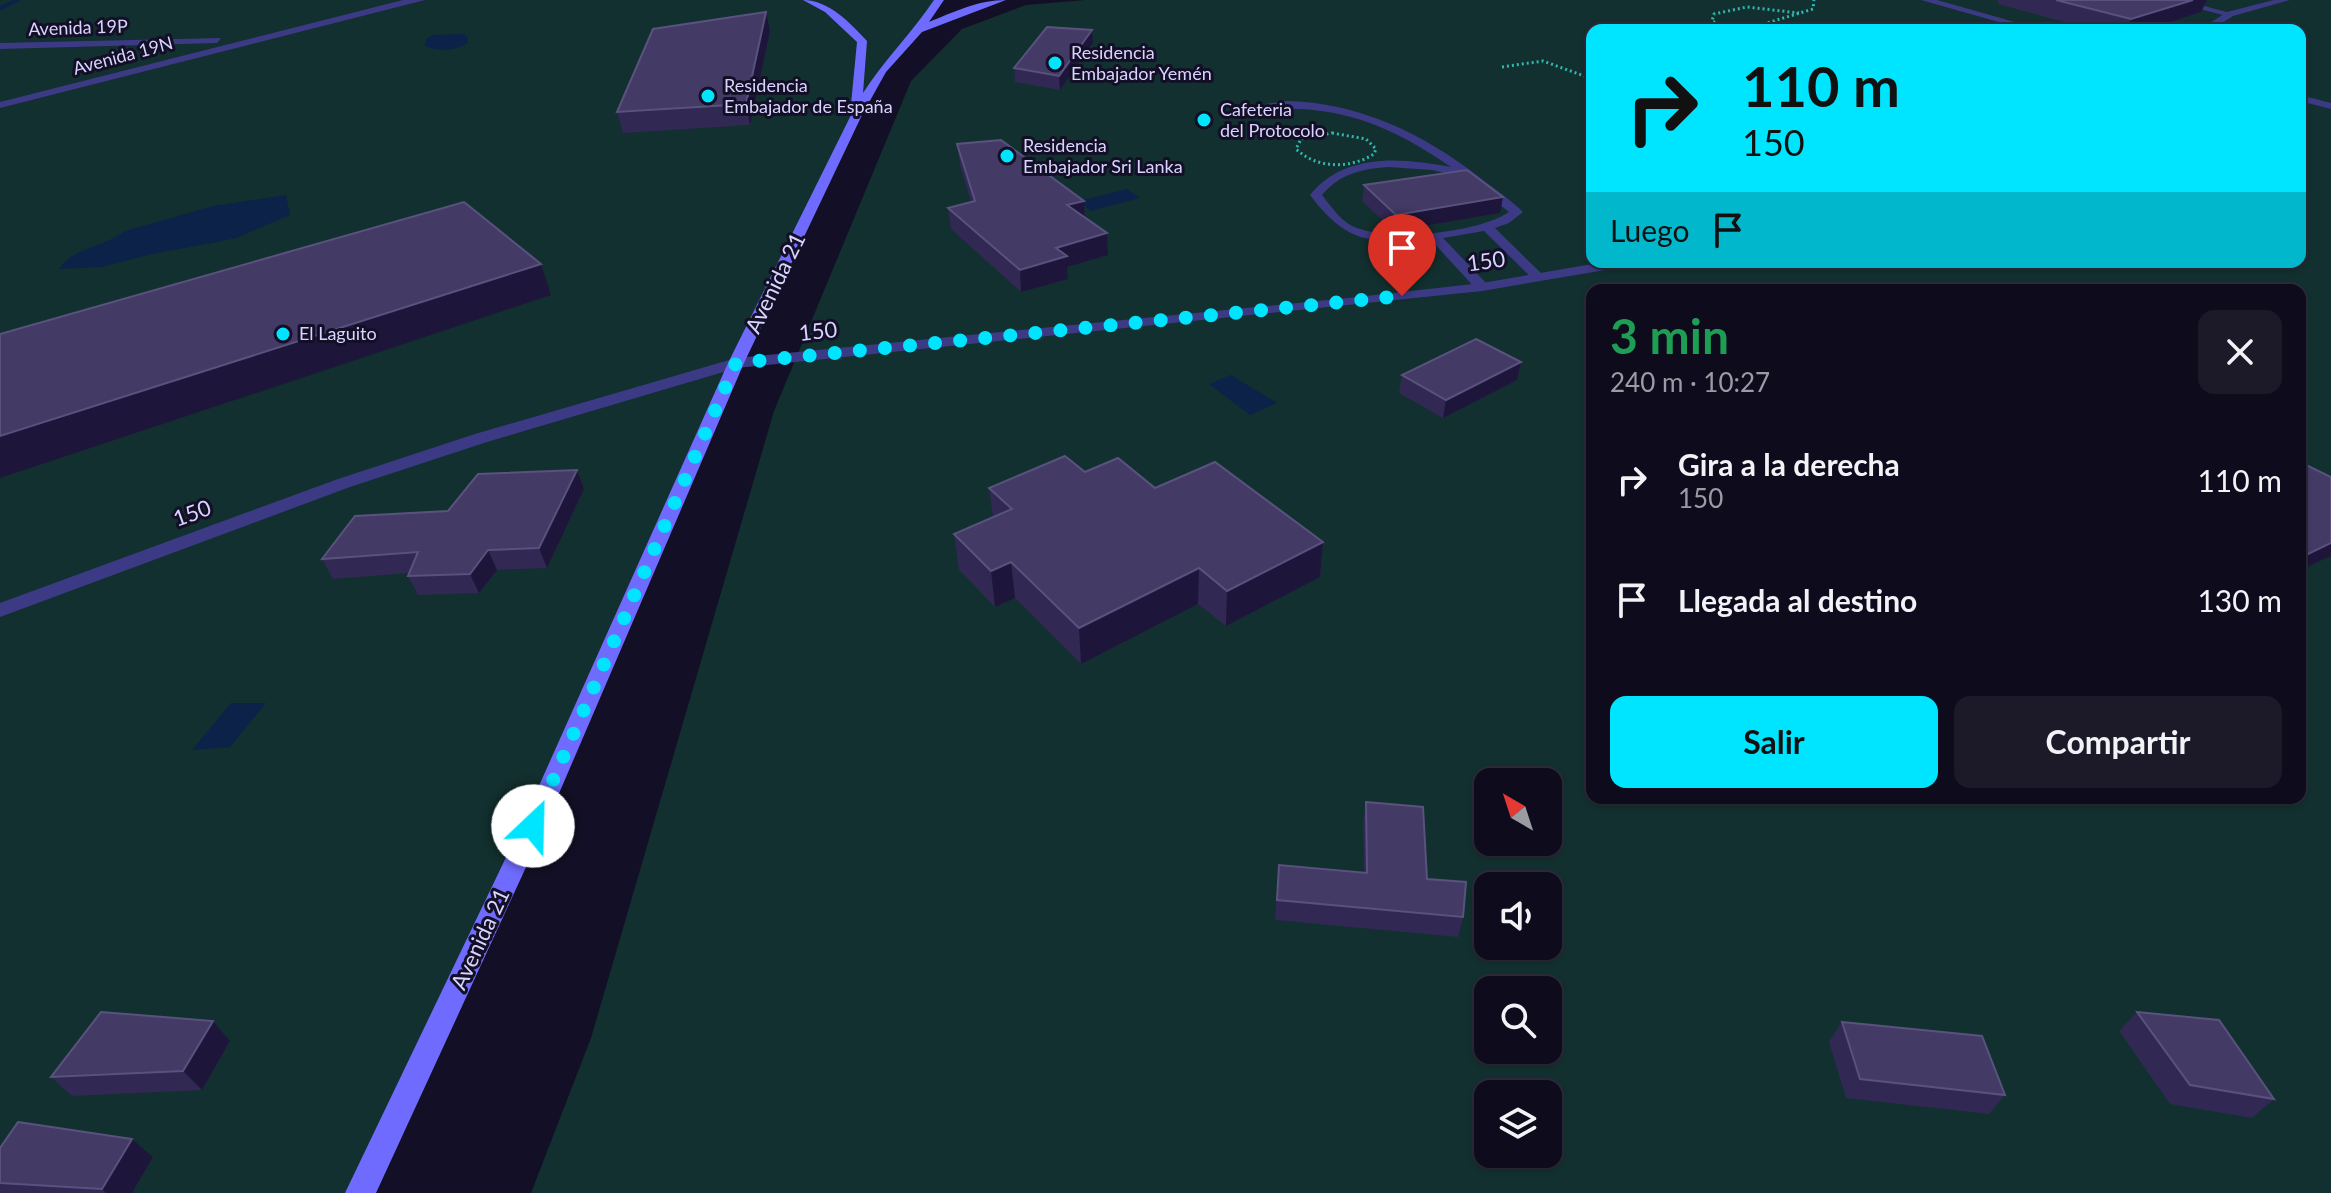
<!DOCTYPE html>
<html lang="es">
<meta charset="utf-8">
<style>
:root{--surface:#0e0b1c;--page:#1c1929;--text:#f1f3f6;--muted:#9b9ba3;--line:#2e2b3b;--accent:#00e5ff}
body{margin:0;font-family:Lato,sans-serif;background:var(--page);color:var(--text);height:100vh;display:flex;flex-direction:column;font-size:30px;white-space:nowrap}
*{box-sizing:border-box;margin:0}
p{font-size:26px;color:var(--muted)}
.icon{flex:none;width:44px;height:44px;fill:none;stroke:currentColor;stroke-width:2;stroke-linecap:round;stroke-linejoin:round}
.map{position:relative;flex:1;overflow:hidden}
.panel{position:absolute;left:1586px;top:284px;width:720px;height:520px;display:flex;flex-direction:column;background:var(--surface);border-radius:16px;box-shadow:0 2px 6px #0004,0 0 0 2px var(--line)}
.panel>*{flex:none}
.banner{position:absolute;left:1586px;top:24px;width:720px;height:244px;border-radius:16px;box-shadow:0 2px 6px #0004,0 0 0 2px var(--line);background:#00e5ff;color:#111;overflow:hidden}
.needle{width:52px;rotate:321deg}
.fabs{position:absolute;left:1474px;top:768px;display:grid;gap:16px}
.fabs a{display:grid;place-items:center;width:88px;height:88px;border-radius:16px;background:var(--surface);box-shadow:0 2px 6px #0004,0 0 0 2px var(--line);font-size:40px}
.pin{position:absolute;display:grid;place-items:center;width:68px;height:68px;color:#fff;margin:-82px -34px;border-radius:50% 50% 50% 0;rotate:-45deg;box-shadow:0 0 8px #0007}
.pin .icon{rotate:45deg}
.me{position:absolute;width:88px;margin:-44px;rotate:24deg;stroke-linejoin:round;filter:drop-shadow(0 0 6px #0008)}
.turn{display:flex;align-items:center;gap:28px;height:168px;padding:0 24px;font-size:36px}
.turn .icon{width:104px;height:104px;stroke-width:2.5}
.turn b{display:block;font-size:56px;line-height:68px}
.then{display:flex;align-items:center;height:76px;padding:0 24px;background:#0003;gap:16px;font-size:30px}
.round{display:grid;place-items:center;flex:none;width:84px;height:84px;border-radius:16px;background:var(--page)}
.summary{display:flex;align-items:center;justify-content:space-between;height:136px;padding:0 24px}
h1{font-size:48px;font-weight:700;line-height:60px;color:#1e9e55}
.cta{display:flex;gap:16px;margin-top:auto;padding:16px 24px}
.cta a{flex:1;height:92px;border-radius:16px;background:var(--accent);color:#111;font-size:32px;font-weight:700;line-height:92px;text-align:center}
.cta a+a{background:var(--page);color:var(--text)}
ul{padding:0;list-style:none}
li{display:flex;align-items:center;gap:24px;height:120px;padding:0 24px}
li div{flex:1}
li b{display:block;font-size:30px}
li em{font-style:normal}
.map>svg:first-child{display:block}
.green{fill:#12302f;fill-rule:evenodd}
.water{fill:#0c2248}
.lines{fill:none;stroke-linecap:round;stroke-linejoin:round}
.stream{fill:#0c2248;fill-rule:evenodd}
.path{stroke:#2fb8b0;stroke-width:3;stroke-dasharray:2 3;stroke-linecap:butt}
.service{fill:#3d3a85;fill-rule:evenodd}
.minor{fill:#3d3a85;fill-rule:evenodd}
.secondary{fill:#6f6bff;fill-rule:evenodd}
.wall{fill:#312854}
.shaded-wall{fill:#1d163a}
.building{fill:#433a66;stroke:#5a527e;stroke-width:2}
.route{stroke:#00e5ff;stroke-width:14;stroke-dasharray:0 25.2}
.poi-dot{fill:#00e5ff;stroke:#130f26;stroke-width:3}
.labels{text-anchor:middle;stroke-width:6;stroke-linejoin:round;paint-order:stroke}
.far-street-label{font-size:18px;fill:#d9d4ff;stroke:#130f26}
.far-poi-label{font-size:18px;fill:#d9d4ff;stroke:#130f26;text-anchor:start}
.street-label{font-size:22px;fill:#d9d4ff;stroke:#130f26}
</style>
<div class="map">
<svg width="2331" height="1193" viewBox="0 0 2331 1193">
<rect width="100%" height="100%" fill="#130f26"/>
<!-- green -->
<g class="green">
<polygon points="0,0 939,0 882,71 856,115 360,1193 0,1193"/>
<path d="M1085,0H2331V1193H531L591,1038L774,411L911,81L962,29L1026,5ZM1592,30H2300V262H1592ZM1592,290H2300V798H1592ZM1488,782H1548V842H1488ZM1488,886H1548V946H1488ZM1488,990H1548V1050H1488ZM1488,1094H1548V1154H1488Z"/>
</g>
<!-- water -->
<g class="water">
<path d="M463,34L468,37V43C454,51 439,52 425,46L426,39L433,35Z"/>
<polygon points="1127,189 1140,198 1091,211 1079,201"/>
<path d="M286,195L290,215L236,238L212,243L156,253L101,267L59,269C73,247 105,247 125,231L213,206Z"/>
<polygon points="1231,375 1277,403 1250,415 1209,384"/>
<polygon points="231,703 266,703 230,747 192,750"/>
</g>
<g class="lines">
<!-- stream -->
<polygon class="stream" points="13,0 21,0 0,11 0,6"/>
<!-- path -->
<g class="path">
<polyline points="1773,22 1800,30"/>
<polyline points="1728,30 1712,21 1714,14 1747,7 1799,13"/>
<polyline points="1744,30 1813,9 1814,0"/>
<polyline points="1502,67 1543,61 1587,77"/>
<polyline points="1592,76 1587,77 1592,89"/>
<path d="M1332,133L1366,139L1376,149L1374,154C1350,169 1317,169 1296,149L1301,139Z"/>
</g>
<!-- service -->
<g class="service">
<polygon points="2167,0 2182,0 2234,14 2230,17"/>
<path d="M1286,101C1358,102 1424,134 1479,177C1494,189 1510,199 1523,212L1509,223L1495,228L1546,278L1535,281L1484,231L1443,238L1487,284V290H1477L1431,240C1371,243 1348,245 1310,195C1345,152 1402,158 1451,167C1378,117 1326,101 1238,112L1233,109ZM1388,167L1432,170L1466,178L1509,212C1478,233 1387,243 1352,226C1339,219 1331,206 1322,195C1340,174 1360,169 1388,167Z"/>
</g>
<!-- minor -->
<g class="minor">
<polygon points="403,0 425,0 0,108 0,102"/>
<polygon points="1921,0 1937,0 2043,30 2027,30"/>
<polygon points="2274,0 2290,0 2233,16 2211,30 2199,30 2227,12"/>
<polygon points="221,38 217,43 0,49 0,43"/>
<polygon points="2300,95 2331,103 2331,109 2300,101"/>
<polygon points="1604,262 1636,262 1629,266 1482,291 737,368 487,442 350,487 0,617 0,603 338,479 475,434 736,358 1348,298 1482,283"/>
</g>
<!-- secondary -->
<path class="secondary" d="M803,0C829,0 850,23 867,41L863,93C884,60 912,33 934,0H944L929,22C954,12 978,0 1006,0L922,32L886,72L862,115L744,363L545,826L376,1193H345L521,826L728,363L855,107L851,104L857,42L825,12Z"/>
</g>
<!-- wall -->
<g class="wall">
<polygon points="1998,0 2207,0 2201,12 2146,30 2093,30 1998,4"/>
<polygon points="770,31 750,125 623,133 617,112"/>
<polygon points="1093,43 1060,90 1015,82 1014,68"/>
<polygon points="957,144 1084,201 1085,218 1108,255 1067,267 1068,279 1021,292 951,229 948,208 971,202 960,165"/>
<polygon points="1364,185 1500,213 1394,231 1362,201"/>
<polygon points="1521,362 1517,380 1443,418 1399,393 1402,375"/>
<polygon points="1085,472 1155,488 1323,542 1320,577 1226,626 1198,604 1081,664 1015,598 995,607 959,570 954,534 993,517 989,488"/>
<polygon points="584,489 547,568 497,570 479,593 418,595 408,576 409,573 333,579 322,559 448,511"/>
<polygon points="1366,802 1427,879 1463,917 1458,937 1275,920 1279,865 1364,873 1363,822"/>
<polygon points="2137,1012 2274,1099 2252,1118 2170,1104 2119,1031"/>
<polygon points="1842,1022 2005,1095 1989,1114 1846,1098 1829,1042"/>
<polygon points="230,1041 202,1090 72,1096 51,1077"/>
<polygon points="132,1139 153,1157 132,1193 0,1193 0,1148"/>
</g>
<!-- shaded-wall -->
<g class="shaded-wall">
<polygon points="2193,0 2207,0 2201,12 2146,30 2126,30 2131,19"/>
<polygon points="766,12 770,31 750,125 746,104"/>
<polygon points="1092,30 1093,43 1060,90 1059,76"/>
<polygon points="2307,111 2300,123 2300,114"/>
<polygon points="1503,197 1500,213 1394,231 1396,215"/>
<polygon points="1084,201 1085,223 1067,205"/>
<polygon points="1107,233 1108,255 1067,267 1068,279 1021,292 1020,270 1056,248"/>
<polygon points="541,264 551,295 0,478 0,436"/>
<polygon points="1521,362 1517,380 1443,418 1446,400"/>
<polygon points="577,470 584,489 547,568 539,548"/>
<polygon points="1323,542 1320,577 1226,626 1227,591"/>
<polygon points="2331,543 2331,556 2300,570 2300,558"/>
<polygon points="488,550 497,570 479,593 470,574"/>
<polygon points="1011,562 1015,598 995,607 991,571"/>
<polygon points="1199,568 1198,604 1081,664 1079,628"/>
<polygon points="213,1021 230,1041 202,1090 183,1071"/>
<polygon points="132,1139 153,1157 132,1193 106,1193 102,1189"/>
</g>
<!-- building -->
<g class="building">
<polygon points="2056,0 2193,0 2131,19"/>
<polygon points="766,12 746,104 617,112 653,29"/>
<polygon points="1047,27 1092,30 1059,76 1014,68"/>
<polygon points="1001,140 1084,201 1067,205 1107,233 1056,248 1067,256 1020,270 948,208 975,201 957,144"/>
<polygon points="1467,170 1503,197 1396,215 1364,185"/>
<polygon points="464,202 541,264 0,436 0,334"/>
<polygon points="1476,339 1521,362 1446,400 1402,375"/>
<polygon points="1065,456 1085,472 1118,458 1155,488 1215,462 1323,542 1227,591 1199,568 1079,628 1011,562 991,571 954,534 1012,509 989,488"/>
<polygon points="2300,462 2331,477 2331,543 2300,558"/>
<polygon points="577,470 539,548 488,550 470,574 408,576 418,552 322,559 355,516 448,511 478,474"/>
<polygon points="1366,802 1423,807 1427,879 1466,882 1463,917 1277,900 1279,865 1367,873"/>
<polygon points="101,1012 213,1021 183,1071 51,1077"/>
<polygon points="2137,1012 2219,1020 2274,1099 2190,1085"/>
<polygon points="1842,1022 1982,1036 2005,1095 1860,1079"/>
<polygon points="18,1122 132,1139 102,1189 0,1183 0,1148"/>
</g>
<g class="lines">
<!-- route -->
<polyline class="route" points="533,826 736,363 1402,296"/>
</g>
<!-- markers -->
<g class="poi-dot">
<circle cx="1055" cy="63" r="8"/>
<circle cx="708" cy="96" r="8"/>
<circle cx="1204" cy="120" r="8"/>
<circle cx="1007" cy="156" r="8"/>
<circle cx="283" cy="334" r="8"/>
</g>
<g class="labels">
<!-- far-street labels -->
<g class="far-street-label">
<text transform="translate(78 28) rotate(-2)" y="6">Avenida 19P</text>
<text transform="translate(123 56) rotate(-15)" y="6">Avenida 19N</text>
</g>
<!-- far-poi labels -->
<g class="far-poi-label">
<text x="1071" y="59">Residencia<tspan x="1071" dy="21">Embajador Yemén</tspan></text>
<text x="724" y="92">Residencia<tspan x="724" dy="21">Embajador de España</tspan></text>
<text x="1220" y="116">Cafeteria<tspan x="1220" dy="21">del Protocolo</tspan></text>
<text x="1023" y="152">Residencia<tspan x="1023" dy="21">Embajador Sri Lanka</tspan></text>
<text x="299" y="340">El Laguito</text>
</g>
<!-- street labels -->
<g class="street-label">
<text transform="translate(1486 261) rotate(-8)" y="8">150</text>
<text transform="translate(775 283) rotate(-64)" y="8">Avenida 21</text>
<text transform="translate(818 331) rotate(-6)" y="8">150</text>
<text transform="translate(192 513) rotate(-20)" y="8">150</text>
<text transform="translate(480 939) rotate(-65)" y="8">Avenida 21</text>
</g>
</g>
</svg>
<div class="fabs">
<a><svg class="needle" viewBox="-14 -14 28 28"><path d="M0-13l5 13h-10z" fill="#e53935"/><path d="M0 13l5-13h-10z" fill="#9b9ba3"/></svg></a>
<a><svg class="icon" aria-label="sound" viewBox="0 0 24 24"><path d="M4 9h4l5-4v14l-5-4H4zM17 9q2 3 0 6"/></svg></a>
<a><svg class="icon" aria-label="search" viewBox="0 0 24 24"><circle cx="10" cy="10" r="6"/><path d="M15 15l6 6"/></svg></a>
<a><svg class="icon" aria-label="layers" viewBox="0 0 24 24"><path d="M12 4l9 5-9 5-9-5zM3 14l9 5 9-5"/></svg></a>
</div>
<div class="pin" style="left:1402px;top:296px;background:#d93025"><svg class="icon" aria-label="arrive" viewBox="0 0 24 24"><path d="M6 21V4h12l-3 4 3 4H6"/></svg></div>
<svg class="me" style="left:533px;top:826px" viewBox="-20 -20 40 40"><circle r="19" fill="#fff"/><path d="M0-13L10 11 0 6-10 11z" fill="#00e5ff"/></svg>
<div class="banner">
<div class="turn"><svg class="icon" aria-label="right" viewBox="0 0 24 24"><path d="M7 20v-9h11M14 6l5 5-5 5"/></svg><div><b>110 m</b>150</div></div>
<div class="then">Luego<svg class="icon" aria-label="arrive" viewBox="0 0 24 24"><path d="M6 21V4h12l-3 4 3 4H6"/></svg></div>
</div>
<section class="panel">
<div class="summary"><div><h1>3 min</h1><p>240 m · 10:27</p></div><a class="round"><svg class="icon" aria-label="close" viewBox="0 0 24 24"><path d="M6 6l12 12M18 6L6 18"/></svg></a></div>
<ul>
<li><svg class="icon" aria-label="right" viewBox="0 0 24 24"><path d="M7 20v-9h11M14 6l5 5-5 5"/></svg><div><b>Gira a la derecha</b><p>150</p></div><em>110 m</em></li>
<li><svg class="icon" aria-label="arrive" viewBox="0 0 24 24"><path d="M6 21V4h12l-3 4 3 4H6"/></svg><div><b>Llegada al destino</b></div><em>130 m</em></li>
</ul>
<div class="cta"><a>Salir</a><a>Compartir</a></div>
</section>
</div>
